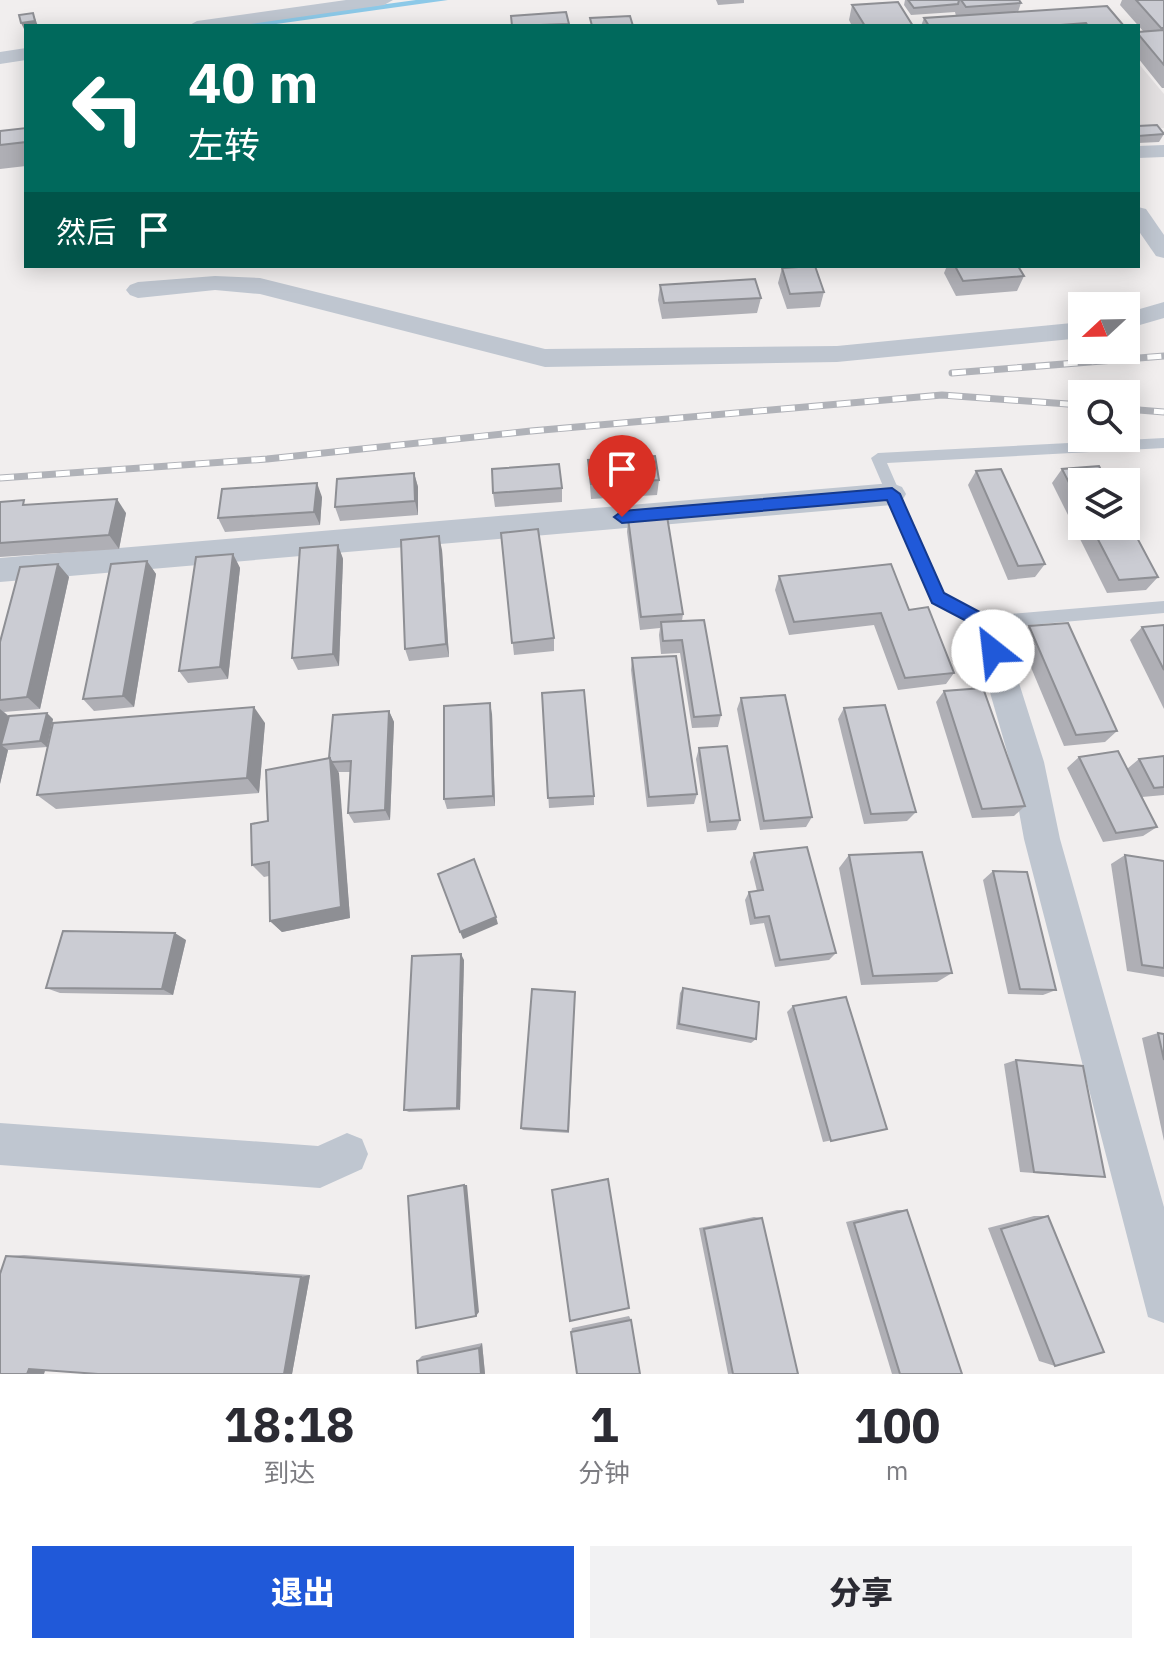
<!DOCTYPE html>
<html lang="zh">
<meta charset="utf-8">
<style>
:root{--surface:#fff;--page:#f2f2f3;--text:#2b2b33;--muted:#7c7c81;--accent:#2059d9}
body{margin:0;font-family:"IBM Plex Sans","Noto Sans SC",sans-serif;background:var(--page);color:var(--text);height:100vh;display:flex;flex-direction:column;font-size:30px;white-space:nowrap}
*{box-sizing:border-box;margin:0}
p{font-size:26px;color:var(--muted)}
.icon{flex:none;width:44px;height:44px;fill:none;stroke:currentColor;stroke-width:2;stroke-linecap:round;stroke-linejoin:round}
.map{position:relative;height:1374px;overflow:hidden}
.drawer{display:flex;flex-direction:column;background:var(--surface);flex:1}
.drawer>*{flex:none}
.guide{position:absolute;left:24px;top:24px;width:1116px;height:244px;border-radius:0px;box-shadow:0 4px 20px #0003;background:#00695c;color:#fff;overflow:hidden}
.needle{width:52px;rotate:248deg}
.tools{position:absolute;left:1068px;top:292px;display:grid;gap:16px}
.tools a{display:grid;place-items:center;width:72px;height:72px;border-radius:0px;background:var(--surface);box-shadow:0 4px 20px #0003;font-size:40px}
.pin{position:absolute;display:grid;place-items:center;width:68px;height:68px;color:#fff;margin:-82px -34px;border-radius:50% 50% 50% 0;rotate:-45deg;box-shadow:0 0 8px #0007}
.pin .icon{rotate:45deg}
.me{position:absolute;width:88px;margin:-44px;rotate:331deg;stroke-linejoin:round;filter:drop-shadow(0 0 6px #0008)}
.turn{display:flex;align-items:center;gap:28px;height:168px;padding:0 32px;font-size:36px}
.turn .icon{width:104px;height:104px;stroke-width:2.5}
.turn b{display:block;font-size:56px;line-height:68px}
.then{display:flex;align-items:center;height:76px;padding:0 32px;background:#0003;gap:16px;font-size:30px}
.eta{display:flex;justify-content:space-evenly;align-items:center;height:136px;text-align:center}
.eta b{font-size:48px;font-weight:800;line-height:56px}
.primary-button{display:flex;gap:16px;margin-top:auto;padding:16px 32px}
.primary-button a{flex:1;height:92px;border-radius:0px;background:var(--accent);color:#fff;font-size:32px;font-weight:800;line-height:92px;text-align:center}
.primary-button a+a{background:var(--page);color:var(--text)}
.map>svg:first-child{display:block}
.education{fill:#e2dfe0}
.water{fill:#8cc9e8}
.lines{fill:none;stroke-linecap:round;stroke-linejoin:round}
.service{fill:#bfc6d0;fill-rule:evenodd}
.minor{fill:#bfc6d0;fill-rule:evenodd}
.rail-casing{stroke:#b0b2b8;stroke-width:7}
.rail{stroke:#fff;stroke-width:5;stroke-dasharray:14;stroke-linecap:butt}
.wall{fill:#afafb5}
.shaded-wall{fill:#8e8f94}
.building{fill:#cbccd3;stroke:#8e8f94;stroke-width:2}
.route{fill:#2059d9;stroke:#153a8d;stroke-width:2}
</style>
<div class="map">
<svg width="1164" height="1374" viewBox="0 0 1164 1374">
<rect width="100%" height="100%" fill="#f1eeee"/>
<!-- education -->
<polygon class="education" points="1138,63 1164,94 1164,128 1138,130"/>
<!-- water -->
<polygon class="water" points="416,0 448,0 262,26 225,26"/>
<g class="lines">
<!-- service -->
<polygon class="service" points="1164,438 1164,448 887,463 944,594 987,616 1164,601 1164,613 985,629 980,627 933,602 871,458 878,453"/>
<!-- minor -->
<g class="minor">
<polygon points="346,0 393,0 384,5 236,26 188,26 197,21"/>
<polygon points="26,48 26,60 0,64 0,52"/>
<polygon points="1164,145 1164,157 1138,158 1138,146"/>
<polygon points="1138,207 1146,209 1164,235 1164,258 1156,256 1138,230"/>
<polygon points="215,276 260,278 545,349 837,346 1082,322 1082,338 837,362 545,367 260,294 215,290 138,298 130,295 126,290 130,285 138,282"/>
<polygon points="1164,302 1164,318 1126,329 1126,313"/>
<polygon points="892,483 902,487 906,494 902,501 892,505 0,582 0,558"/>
<polygon points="985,610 996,614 1000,623 1044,762 1060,839 1164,1207 1164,1323 1148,1317 1024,839 1010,762 970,623 974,614"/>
<polygon points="0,1123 318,1146 347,1133 362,1139 368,1154 362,1169 320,1188 0,1165"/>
</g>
<!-- rail casing -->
<g class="rail-casing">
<g id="rail">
<polyline points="952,373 1164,356"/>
<polyline points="1126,409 1164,412"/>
<polyline points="0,478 267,459 531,431 942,395 1082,405"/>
</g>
</g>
<!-- rail -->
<use href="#rail" class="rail"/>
</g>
<!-- wall -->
<g class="wall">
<polygon points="716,0 744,0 744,3 718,5"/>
<polygon points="905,0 1019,0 1021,3 1018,12 1124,26 921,26 924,18 956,16 955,12 911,15 904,5"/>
<polygon points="1122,0 1164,0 1164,88 1162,88 1138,58 1138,32 1143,31 1120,5"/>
<polygon points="852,5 913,26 852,26 849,20"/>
<polygon points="1138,126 1164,134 1159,142 1138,143"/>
<polygon points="26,128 26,166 0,169 0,131"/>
<polygon points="947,266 1018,266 1024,276 1017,291 956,296 944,273"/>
<polygon points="782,268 824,292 820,307 787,309 778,283"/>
<polygon points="660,285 761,298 757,313 662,319 658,300"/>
<polygon points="588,460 659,480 657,495 591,499"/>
<polygon points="1062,469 1082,482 1082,526 1126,526 1158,577 1146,590 1107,593 1052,483"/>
<polygon points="976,471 1045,564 1035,577 1008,580 968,485"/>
<polygon points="414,473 418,487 418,515 340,521 335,507"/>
<polygon points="562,488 562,502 495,507 493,493"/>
<polygon points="322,497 320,525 225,532 218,518"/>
<polygon points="0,502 126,513 119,549 0,557"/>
<polygon points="628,518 683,614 682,621 721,715 718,727 692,728 680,653 661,654 659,635 660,628 640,630 627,532"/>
<polygon points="501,533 554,638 554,651 514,655"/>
<polygon points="338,545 343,559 339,666 298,670 292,658"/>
<polygon points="442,550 449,657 409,661 405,649"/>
<polygon points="233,554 240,568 228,679 188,683 179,671"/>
<polygon points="147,561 156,574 134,707 94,711 83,699"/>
<polygon points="58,564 69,577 40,709 4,712 9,716 53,719 47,747 8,750 0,784 0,642"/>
<polygon points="779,576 909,610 954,673 946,684 898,690 874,625 789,635 775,590"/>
<polygon points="1164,625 1164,709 1130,640 1142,627"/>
<polygon points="1029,626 1117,731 1105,742 1064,746 1019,639"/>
<polygon points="632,658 697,794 694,804 647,807 631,670"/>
<polygon points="944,691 1025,806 1014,816 972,818 936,702"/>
<polygon points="542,693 594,796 594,805 549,808"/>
<polygon points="741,698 812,817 806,827 760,830 737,709"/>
<polygon points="844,708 916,812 907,821 864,824 838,719"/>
<polygon points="389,711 394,722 390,820 354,823 348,813 351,772 338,772 350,918 282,932 270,921 269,876 264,877 252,865 268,821 329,758"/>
<polygon points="492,714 495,806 447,809 444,799"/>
<polygon points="265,723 259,793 56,809 37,795"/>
<polygon points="699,748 740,820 736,830 707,832 696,759"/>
<polygon points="1164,756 1164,795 1142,797 1157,827 1143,836 1103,842 1067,768 1079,757 1127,769 1139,759"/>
<polygon points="754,853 836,953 829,960 775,967 764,923 750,925 745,900 749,892 757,891 750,862"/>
<polygon points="849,855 952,973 937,982 861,985 839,868"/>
<polygon points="1125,855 1164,861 1164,977 1127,971 1111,864"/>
<polygon points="993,871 1056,990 1043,995 1008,994 983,880"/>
<polygon points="186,940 173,995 60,993 46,988"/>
<polygon points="464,960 460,1110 409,1112 404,1110"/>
<polygon points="683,988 756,1039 751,1043 676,1029 680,993"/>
<polygon points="575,992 569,1133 523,1130 521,1128"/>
<polygon points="793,1006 887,1129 823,1142 787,1012"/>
<polygon points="1158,1033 1164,1034 1164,1141 1142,1038"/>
<polygon points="1016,1060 1105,1177 1089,1177 1020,1172 1004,1064"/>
<polygon points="897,1210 907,1210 962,1374 892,1374 846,1222"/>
<polygon points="1034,1216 1048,1216 1055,1366 1039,1361 988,1228"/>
<polygon points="754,1217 762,1218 798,1374 728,1374 699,1228"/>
<polygon points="24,1255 310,1275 292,1374 98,1374 45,1370 44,1374 0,1374 6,1256"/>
<polygon points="629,1316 631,1320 571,1332 572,1328"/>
<polygon points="482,1343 485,1374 417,1361 422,1356"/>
</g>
<!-- shaded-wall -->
<g class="shaded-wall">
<polygon points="33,13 38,26 26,26 26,31 25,31 21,23"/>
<polygon points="414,473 418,487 418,515 415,501"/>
<polygon points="317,483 322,497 320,525 314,512"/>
<polygon points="117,499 126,513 119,549 109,535"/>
<polygon points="439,536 442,550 449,657 446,644"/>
<polygon points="338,545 343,559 339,666 333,654"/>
<polygon points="233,554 240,568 228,679 220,667"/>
<polygon points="147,561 156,574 134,707 123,696"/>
<polygon points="58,564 69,577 40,709 27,697"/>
<polygon points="490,703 492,714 495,806 493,796"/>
<polygon points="254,707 265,723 259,793 247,778"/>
<polygon points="0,709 15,722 1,745 8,750 0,784"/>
<polygon points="389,711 394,722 390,820 385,810"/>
<polygon points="47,713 53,719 47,747 40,741"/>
<polygon points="330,758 339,773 350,918 282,932 270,921"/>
<polygon points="496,917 498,924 463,939 460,932"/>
<polygon points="175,933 186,940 173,995 162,989"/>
<polygon points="461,954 464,960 460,1110 457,1108"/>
<polygon points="464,1185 467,1185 479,1312 476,1316"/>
<polygon points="310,1275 292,1374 284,1374 301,1277"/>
<polygon points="482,1343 485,1374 481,1374 479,1348"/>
<polygon points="47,1363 44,1374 27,1374 29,1369"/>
</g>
<!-- building -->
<g class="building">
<polygon points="908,0 959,0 958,4 914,8"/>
<polygon points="961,0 1019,0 1021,3 966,7"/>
<polygon points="1136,0 1164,0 1164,28 1161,28"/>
<polygon points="898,2 913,26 865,26 852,5"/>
<polygon points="1107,6 1124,26 1088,26 1086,23 1048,26 929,26 924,18"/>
<polygon points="566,12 569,24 512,26 511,16"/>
<polygon points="33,13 35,21 21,23 19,15"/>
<polygon points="630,16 633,26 592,26 590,18"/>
<polygon points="1164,30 1164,65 1138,34 1138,32"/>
<polygon points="1157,125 1164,134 1138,136 1138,126"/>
<polygon points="26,128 26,142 0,145 0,131"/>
<polygon points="815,266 824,292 790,294 782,268"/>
<polygon points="955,266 1018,266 1024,276 963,281"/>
<polygon points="755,279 761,298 664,303 660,285"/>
<polygon points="655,456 659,480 591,484 588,460"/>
<polygon points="559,464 562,488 493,493 492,469"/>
<polygon points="1099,466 1107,482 1082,482 1082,508 1062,469"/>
<polygon points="1001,469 1045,564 1018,566 976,471"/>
<polygon points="414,473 415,501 335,507 337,479"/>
<polygon points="317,483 314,512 218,518 222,489"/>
<polygon points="117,499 109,535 0,543 0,502 24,500 23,505"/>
<polygon points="667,516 683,614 641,617 628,518"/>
<polygon points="1126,517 1158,577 1119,580 1091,526 1126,526"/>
<polygon points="538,529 554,638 512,643 501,533"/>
<polygon points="439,536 446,644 405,649 401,540"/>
<polygon points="338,545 333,654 292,658 300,548"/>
<polygon points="233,554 220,667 179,671 196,557"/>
<polygon points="147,561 123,696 83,699 111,564"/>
<polygon points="58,564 27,697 0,700 0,642 20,567"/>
<polygon points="891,564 909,610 928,607 954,673 905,678 881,613 794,622 779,576"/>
<polygon points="704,620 721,715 694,717 682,640 663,641 661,622"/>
<polygon points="1068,623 1117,731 1076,735 1029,626"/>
<polygon points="1164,625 1164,670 1142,627"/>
<polygon points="676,656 697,794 649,797 632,658"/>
<polygon points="983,688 1025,806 982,809 944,691"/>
<polygon points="584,690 594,796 548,798 542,693"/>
<polygon points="785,695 812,817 764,821 741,698"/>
<polygon points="490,703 493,796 444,799 444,706"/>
<polygon points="885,705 916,812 871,814 844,708"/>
<polygon points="254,707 247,778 37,795 53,723"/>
<polygon points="389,711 385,810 348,813 351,761 332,762 329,758 333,715"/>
<polygon points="47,713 40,741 1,745 9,716"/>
<polygon points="727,746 740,820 710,822 699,748"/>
<polygon points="1118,751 1157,827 1116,833 1079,757"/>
<polygon points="1164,756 1164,787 1154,788 1139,759"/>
<polygon points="330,758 341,907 270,921 269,862 252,865 251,824 268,821 266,770"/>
<polygon points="807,847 836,953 780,960 769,916 755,918 749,892 763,890 754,853"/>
<polygon points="922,852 952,973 873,976 849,855"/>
<polygon points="1125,855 1164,861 1164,968 1142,965"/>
<polygon points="474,859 496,917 460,932 438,874"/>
<polygon points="993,871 1027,872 1056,990 1020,989"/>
<polygon points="63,931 175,933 162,989 46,988"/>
<polygon points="461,954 457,1108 404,1110 412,956"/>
<polygon points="683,988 759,1002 756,1039 679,1024"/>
<polygon points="532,989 575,992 568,1131 521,1128"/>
<polygon points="846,997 887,1129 831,1141 793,1006"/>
<polygon points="1158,1033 1164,1034 1164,1060"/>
<polygon points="1016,1060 1083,1066 1105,1177 1034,1172"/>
<polygon points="608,1179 629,1308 570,1321 552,1190"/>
<polygon points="464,1185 476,1316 416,1328 408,1196"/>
<polygon points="907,1210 962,1374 900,1374 854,1223"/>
<polygon points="1048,1216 1104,1352 1055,1366 1001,1229"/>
<polygon points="762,1218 798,1374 733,1374 704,1229"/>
<polygon points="6,1256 301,1277 284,1374 98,1374 29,1369 27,1374 0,1374 0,1274"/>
<polygon points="631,1320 640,1374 577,1374 571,1332"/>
<polygon points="479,1348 481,1374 418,1374 417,1361"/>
</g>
<!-- route -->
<polygon class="route" points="892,488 900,494 944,593 991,618 1002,651 1000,656 987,656 978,627 932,603 887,500 622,523 614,517 622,511"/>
</svg>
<div class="tools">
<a><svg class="needle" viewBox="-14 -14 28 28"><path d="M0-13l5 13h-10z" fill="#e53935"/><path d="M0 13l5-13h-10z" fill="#7c7c81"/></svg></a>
<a><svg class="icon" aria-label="search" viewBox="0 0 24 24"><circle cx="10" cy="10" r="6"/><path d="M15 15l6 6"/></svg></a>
<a><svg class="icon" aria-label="layers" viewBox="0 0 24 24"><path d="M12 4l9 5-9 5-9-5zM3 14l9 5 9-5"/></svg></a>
</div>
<div class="pin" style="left:622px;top:517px;background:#d93025"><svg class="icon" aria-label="arrive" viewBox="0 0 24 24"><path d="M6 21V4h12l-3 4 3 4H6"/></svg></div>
<svg class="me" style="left:993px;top:651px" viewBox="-20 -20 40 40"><circle r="19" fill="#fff"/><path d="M0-13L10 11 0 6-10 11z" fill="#2059d9"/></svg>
<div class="guide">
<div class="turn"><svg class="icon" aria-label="left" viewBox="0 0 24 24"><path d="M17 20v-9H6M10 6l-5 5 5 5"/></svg><div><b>40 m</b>左转</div></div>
<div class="then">然后<svg class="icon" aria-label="arrive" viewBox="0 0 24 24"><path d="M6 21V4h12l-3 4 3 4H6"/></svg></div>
</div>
</div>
<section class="drawer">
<div class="eta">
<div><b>18:18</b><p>到达</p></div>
<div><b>1</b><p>分钟</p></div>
<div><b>100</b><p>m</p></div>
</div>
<div class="primary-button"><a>退出</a><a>分享</a></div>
</section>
